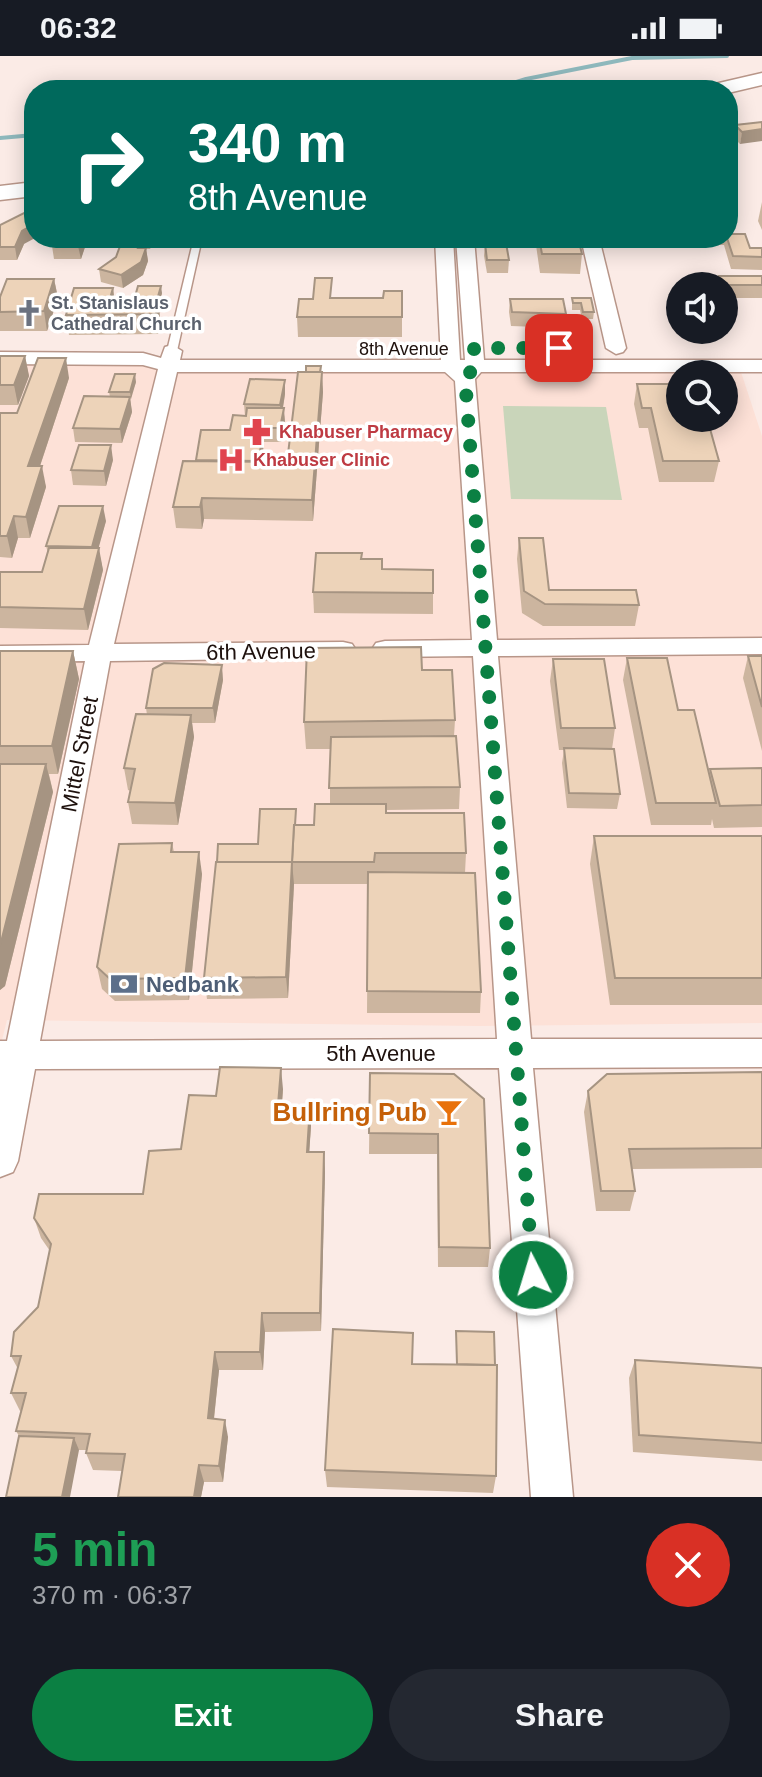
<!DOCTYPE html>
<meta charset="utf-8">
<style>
:root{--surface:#171b24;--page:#242831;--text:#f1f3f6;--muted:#9ea1a6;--accent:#0b8043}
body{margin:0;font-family:Helvetica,sans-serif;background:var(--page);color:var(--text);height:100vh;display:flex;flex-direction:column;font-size:30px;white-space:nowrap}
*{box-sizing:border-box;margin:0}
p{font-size:26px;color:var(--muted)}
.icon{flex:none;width:44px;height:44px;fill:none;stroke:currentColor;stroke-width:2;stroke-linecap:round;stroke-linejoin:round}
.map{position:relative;height:1441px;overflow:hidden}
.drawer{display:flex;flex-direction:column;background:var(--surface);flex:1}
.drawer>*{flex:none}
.hud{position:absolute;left:24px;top:24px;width:714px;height:168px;border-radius:32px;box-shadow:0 4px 20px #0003;background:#00695c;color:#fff;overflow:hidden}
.controls{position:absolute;left:666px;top:216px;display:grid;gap:16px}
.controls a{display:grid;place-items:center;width:72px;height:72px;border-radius:50%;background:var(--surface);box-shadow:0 4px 20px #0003;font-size:40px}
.pin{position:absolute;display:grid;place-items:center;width:68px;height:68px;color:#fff;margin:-34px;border-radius:16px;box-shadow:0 4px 12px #0006}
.me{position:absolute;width:88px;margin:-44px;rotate:355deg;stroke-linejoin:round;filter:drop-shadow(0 0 6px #0008)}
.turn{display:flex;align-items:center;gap:28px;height:168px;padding:0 32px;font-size:36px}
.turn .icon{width:104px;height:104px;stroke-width:2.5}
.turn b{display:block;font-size:56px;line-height:68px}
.round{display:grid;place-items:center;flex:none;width:84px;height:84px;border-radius:42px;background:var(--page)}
.head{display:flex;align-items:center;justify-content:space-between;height:136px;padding:0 32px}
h1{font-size:48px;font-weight:700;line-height:60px;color:#1e9e55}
.primary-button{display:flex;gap:16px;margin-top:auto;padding:16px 32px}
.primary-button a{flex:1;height:92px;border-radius:48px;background:var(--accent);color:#fff;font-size:32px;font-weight:700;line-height:92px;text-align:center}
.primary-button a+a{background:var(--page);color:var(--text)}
.status{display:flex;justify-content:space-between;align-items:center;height:56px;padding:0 40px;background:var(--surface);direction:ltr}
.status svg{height:22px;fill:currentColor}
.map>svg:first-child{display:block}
.built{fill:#fde1d7;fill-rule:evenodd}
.green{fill:#c9d5ba}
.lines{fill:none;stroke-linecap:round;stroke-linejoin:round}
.stream{stroke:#8eb8bc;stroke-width:4}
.lane-casing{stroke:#b89689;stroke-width:3}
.street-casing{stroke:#b89689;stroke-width:3}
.secondary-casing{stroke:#b89689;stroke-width:3}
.lane{fill:#fff;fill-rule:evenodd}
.street{fill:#fff;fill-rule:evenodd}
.secondary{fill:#fff;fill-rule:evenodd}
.wall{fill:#ccb59f}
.shaded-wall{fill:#a69482}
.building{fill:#edd3b9;stroke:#a69482;stroke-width:2}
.route{stroke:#0b8043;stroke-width:14;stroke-dasharray:0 25.2}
.labels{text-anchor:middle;stroke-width:7;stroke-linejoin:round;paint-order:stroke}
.far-worship-label{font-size:18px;font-weight:bold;fill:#5b616d;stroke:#fff;text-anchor:start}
.far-street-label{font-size:18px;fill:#1e110d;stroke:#fff}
.far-health-label{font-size:18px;font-weight:bold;fill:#be3a42;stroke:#fff;text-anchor:start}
.street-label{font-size:22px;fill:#1e110d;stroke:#fff}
.service-label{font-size:22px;font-weight:bold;fill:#4e5e75;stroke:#fff;text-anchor:start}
.near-food-label{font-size:26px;font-weight:bold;fill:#c56008;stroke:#fff;text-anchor:end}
</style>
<div class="status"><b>06:32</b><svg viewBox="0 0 49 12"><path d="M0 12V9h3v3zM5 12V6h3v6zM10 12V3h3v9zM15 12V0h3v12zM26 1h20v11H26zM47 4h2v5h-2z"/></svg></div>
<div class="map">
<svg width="762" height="1441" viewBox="0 0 762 1441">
<rect width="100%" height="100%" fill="#fbebe6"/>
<!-- built -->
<path class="built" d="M0,302L170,310H739L762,380V967L478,970L7,964L0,992ZM680,318H724V362H680Z"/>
<!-- green -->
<polygon class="green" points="503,350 606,351 622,444 511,443"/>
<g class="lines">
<!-- stream -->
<g class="stream">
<polyline points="490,34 526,23 632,2 727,0"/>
<polyline points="0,82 34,79"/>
</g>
<!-- lane casing -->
<g class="lane-casing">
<polygon id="lane" points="194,182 202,182 177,295 172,298 167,295"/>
</g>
<!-- street casing -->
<g class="street-casing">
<g id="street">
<path d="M435,182H453L460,304H465L456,182H474L484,304H762V316H481L475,323L497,584L762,582V598L498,600L531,983H762V1011L533,1012L573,1441H531L499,1012L35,1013L18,1105L13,1116L0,1121V985H7L85,605L0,606V590L89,589L158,313L143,309L0,308V296L143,297L161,302L165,291L172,289L182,295L180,304H441ZM177,316H445L455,325L472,584L385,585L376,587L372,593L376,599L385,601L473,600L497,983L40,985L110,605L343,602L352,600L356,594L352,588L343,586L114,588Z"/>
<polygon points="581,182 599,182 626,292 623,296 616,298 606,292"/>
</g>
</g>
<!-- secondary casing -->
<g class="secondary-casing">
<g id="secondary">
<polygon points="762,17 762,29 728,37 728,34 703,34 706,30"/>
<polygon points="34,126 34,140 0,144 0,130"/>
</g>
</g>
<!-- lane -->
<use href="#lane" class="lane"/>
<!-- street -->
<use href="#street" class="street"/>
<!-- secondary -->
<use href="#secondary" class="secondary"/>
</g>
<!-- wall -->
<g class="wall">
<polygon points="735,69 744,69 740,88 733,81"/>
<polygon points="762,146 762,174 758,165"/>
<polygon points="0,169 24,188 17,204 0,204"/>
<polygon points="123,182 153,182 150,193 146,193 148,205 143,219 123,232 101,226 99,213 116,201"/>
<polygon points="535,182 578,182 582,198 580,218 540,217"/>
<polygon points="651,182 678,182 677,189 653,189"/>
<polygon points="711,182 728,182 750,192 762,192 762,214 731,213 724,189 713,189"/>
<polygon points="485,187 509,204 508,217 487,217 484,200"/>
<polygon points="86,188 81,203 54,203 52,190"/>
<polygon points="719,220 762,220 762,242 724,242 724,230 717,230"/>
<polygon points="54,223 58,242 47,275 0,275 0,241"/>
<polygon points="113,232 115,246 134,245 162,237 159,249 160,265 158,278 69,279 66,259"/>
<polygon points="402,235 402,281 298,281 297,261 332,242 383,242"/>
<polygon points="572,242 594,256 593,263 582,263 580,254 572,254"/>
<polygon points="510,243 566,258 565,272 511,270 509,256"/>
<polygon points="0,300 25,300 29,320 18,349 0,349"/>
<polygon points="321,310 323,336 313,465 204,463 202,473 176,472 173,451 196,405 245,360 244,348 285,338 283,352 285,367 281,386 264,386 262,406 287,406 306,316"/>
<polygon points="69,322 40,410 46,431 30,482 18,482 12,502 0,501 0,357 17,357"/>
<polygon points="136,326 130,343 132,356 122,387 75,386 73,372 110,341 109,336"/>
<polygon points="637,328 719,405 714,426 659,426 648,372 639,372 634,348"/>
<polygon points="113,404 106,430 73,429 71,414"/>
<polygon points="106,465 98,492 103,514 88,574 0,572 0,516 42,516 48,497 46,490"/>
<polygon points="519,482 549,534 639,549 635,570 543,570 522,557 517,503"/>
<polygon points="382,513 433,537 433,558 314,557 313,536"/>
<polygon points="0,595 73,595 79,623 58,718 49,718 53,736 5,930 0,934"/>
<polygon points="748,600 762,600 762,695 743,622"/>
<polygon points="627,602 678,654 709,718 710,713 762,712 762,771 714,772 712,763 711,769 651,769 623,624"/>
<polygon points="553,603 615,672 612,693 620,738 617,753 567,752 562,707 564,694 559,694 550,625"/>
<polygon points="422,614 455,664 454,680 460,731 459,753 386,754 386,757 466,797 465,817 481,936 480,957 367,957 368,828 294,828 288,942 207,943 204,922 258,788 297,769 314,769 330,748 330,693 306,693 304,666"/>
<polygon points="223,624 215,667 192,667 194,681 178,769 132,768 128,746 131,735 128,734 124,712 147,659 146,652"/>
<polygon points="594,780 762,780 762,949 610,949 590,808"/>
<polygon points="172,787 174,796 202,818 189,944 115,945 102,933 97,911"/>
<polygon points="762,1016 762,1112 632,1113 635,1135 630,1155 596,1155 584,1056 588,1035"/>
<polygon points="370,1017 454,1018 490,1192 488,1211 438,1211 437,1098 369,1098"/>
<polygon points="283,1033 282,1049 310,1050 311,1070 309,1096 324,1096 325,1116 321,1275 265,1276 263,1314 219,1314 214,1363 228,1381 223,1426 204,1426 201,1441 118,1441 122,1415 93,1414 86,1397 86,1394 79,1394 19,1380 16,1375 22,1355 20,1355 11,1337 18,1313 11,1300 38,1251 50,1195 41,1182 34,1162 143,1138 181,1093 216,1040"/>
<polygon points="456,1275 496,1420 493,1437 327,1431 325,1414 412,1308 456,1308"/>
<polygon points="635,1304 762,1312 762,1405 633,1396 629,1322"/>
</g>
<!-- shaded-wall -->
<g class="shaded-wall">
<polygon points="762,73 762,85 740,88 742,76"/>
<polygon points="34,168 35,182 24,188 17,204 15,191 22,175"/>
<polygon points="82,182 95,182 86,188 81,203 78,190"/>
<polygon points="149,182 153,182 150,193"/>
<polygon points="146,192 148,205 143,219 123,232 121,219"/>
<polygon points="54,223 58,242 47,275 44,255"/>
<polygon points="161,230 162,237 159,249 160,265 158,278 156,258 157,244"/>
<polygon points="113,232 115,251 109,246"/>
<polygon points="25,300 29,320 18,349 14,329"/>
<polygon points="66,302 69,322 33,431 28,410"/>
<polygon points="322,316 323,336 313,465 312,444"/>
<polygon points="135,318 136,326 131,343 130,336"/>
<polygon points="285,324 285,338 281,363 280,349"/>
<polygon points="130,341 132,356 122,387 120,373"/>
<polygon points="284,352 285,367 281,386 280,372"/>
<polygon points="263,372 264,386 260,419 259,405"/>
<polygon points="111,389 113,404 106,430 104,415"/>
<polygon points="42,410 46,431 30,482 26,461"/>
<polygon points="202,442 204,463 202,473 200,451"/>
<polygon points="103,450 106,465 95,505 92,491"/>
<polygon points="14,460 18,482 12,502 7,480"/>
<polygon points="99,492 103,514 88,574 84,553"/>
<polygon points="73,595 79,623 58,718 52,690"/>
<polygon points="222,609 223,624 215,667 213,652"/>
<polygon points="191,659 194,681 178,769 175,747"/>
<polygon points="46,708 53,736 5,930 0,934 0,890"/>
<polygon points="199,796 202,818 189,944 185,922"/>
<polygon points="292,806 294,828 288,942 286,921"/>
<polygon points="281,1012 283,1033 280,1070 278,1049"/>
<polygon points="310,1050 311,1070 308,1116 307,1096"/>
<polygon points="324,1096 325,1116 321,1275 320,1257"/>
<polygon points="262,1257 265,1276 263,1314 260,1296"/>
<polygon points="215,1296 219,1314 212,1380 208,1362"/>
<polygon points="225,1364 228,1381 223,1426 219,1410"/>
<polygon points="74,1382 79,1394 70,1441 62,1441"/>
<polygon points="199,1409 204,1426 201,1441 194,1441"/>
</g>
<!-- building -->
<g class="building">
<polygon points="762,66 762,73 742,76 735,69"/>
<polygon points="26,156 34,159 34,168 22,175 15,191 0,191 0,169"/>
<polygon points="728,178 745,178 750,192 762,192 762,201 733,200 727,182"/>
<polygon points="55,182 82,182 78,190 52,190"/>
<polygon points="123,182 142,182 138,192 146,192 141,206 121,219 99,213 116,201"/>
<polygon points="539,182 578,182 582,198 542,198"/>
<polygon points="485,187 506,187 509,204 487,204"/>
<polygon points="719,220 762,220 762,229 722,229"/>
<polygon points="315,222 332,222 330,242 383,242 384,235 402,235 402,261 297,261 299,243 313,243"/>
<polygon points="7,223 54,223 44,255 0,256 0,241"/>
<polygon points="138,230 161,230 157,244 134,244"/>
<polygon points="74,232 113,232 109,246 158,245 156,258 66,259"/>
<polygon points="572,242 591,242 594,256 583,256 581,247 573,247"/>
<polygon points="510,243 563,243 566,258 512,256"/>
<polygon points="0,300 25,300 14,329 0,329"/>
<polygon points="38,302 66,302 28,410 42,410 26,461 14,460 7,480 0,480 0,357 17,357"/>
<polygon points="306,310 321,310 320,316 306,316"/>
<polygon points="298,316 322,316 312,444 202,442 200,451 173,451 183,405 287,406"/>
<polygon points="115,318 135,318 130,336 109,336"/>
<polygon points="250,323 285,324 280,349 244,348"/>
<polygon points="637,328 680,328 680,362 707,362 719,405 663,405 651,352 642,352"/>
<polygon points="84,340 130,341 120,373 73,372"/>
<polygon points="247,352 284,352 280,372 263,372 259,405 196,404 201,374 230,374 233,359 246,360"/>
<polygon points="79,389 111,389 104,415 71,414"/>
<polygon points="59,450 103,450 92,491 46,490"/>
<polygon points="519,482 543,482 549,534 636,534 639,549 545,548 524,535"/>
<polygon points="49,492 99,492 84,553 0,551 0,516 42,516"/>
<polygon points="316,497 362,497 361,503 382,503 382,513 433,514 433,537 313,536"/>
<polygon points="421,591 422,614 452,614 455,664 304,666 307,592"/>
<polygon points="0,595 73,595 52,690 0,690"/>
<polygon points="748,600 762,600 762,651"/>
<polygon points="627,602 667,602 678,654 694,654 716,747 656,747"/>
<polygon points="553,603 604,603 615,672 561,672"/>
<polygon points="164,607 222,609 213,652 146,652 153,613"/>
<polygon points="136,658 191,659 175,747 128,746 135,713 124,712"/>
<polygon points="456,680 460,731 329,732 331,681"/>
<polygon points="564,692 614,693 620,738 569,737"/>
<polygon points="0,708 46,708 0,890"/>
<polygon points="762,712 762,749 720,750 710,713"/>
<polygon points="315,748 386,748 386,757 464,757 466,797 375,797 374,806 292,806 294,769 314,769"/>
<polygon points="260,753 296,753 295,769 294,769 292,806 217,806 218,788 258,788"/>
<polygon points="594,780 762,780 762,922 615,922"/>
<polygon points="172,787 171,796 199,796 185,922 110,923 97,911 119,788"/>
<polygon points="216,806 292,806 286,921 204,922"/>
<polygon points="368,816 475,817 481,936 367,935"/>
<polygon points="220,1011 281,1012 278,1049 310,1050 307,1096 324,1096 320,1257 262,1257 260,1296 215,1296 208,1362 225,1364 219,1410 199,1409 194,1441 118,1441 125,1398 86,1397 90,1378 16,1375 26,1337 11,1337 21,1300 11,1300 14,1276 38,1251 51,1188 34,1162 39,1138 143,1138 149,1095 181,1093 189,1039 216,1040"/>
<polygon points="762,1016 762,1092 629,1093 635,1135 601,1135 588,1035 607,1018"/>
<polygon points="370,1017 454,1018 484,1043 490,1192 439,1191 438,1078 369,1077"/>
<polygon points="333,1273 413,1277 412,1308 497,1309 496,1420 325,1414"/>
<polygon points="456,1275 494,1276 495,1309 457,1308"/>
<polygon points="635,1304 762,1312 762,1387 639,1379"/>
<polygon points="19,1380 74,1382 62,1441 6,1441"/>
</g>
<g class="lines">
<!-- route -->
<polyline class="route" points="533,1219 465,322 475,311 474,292 559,292"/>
</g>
<!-- icons -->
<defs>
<g id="church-bare" transform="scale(2.16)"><path d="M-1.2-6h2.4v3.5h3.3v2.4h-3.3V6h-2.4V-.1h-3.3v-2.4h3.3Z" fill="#6b7280" stroke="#fff" stroke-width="2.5" paint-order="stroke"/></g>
<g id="pharmacy-bare" transform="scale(2.16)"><path d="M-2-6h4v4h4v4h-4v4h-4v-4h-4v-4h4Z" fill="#e0444e" stroke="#fff" stroke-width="2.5" paint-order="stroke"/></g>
<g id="hospital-bare" transform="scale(2.16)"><path d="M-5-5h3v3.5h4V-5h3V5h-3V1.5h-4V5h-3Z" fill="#e0444e" stroke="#fff" stroke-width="2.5" paint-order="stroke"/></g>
<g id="bank-bare" transform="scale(2.16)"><path d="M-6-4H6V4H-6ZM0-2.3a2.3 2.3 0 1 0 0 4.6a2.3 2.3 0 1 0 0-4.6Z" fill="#5c6f8a" stroke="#fff" stroke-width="2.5" paint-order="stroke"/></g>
<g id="bar-bare" transform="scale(2.16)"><path d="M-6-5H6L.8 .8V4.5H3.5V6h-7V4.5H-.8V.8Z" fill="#e8710a" stroke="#fff" stroke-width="2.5" paint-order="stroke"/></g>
</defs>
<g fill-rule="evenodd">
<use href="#church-bare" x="29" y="257"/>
<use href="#pharmacy-bare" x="257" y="376"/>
<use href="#hospital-bare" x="231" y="404"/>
<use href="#bank-bare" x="124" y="928"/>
<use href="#bar-bare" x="449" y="1056"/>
</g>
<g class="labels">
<!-- far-worship labels -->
<g class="far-worship-label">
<text x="51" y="253">St. Stanislaus<tspan x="51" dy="21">Cathedral Church</tspan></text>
</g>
<!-- far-street labels -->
<g class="far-street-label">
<text x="404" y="299">8th Avenue</text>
</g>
<!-- far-health labels -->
<g class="far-health-label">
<text x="279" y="382">Khabuser Pharmacy</text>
<text x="253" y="410">Khabuser Clinic</text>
</g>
<!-- street labels -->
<g class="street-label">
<text transform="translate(261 595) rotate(-1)" y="8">6th Avenue</text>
<text transform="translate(79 698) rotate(-79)" y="8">Mittel Street</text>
<text x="381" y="1005">5th Avenue</text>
</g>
<!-- service labels -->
<g class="service-label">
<text x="146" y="936">Nedbank</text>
</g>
<!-- near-food labels -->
<g class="near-food-label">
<text x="427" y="1065">Bullring Pub</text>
</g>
</g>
</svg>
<div class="controls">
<a><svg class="icon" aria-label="sound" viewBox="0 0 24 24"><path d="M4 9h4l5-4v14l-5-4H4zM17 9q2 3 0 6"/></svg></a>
<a><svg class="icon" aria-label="search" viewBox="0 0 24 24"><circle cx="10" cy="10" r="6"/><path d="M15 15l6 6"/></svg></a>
</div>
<div class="pin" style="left:559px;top:292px;background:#d93025"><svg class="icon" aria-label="arrive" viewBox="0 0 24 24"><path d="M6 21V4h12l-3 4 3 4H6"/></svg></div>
<svg class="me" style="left:533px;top:1219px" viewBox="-20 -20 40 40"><circle r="17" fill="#0b8043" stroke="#fff" stroke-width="3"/><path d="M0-11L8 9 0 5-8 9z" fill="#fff"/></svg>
<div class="hud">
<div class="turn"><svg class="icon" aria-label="right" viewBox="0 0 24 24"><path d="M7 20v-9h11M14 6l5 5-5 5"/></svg><div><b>340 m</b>8th Avenue</div></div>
</div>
</div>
<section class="drawer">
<div class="head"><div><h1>5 min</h1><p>370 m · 06:37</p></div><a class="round" style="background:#d93025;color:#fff"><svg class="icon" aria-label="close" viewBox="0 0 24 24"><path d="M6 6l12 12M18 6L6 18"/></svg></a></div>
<div class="primary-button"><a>Exit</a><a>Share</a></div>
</section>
